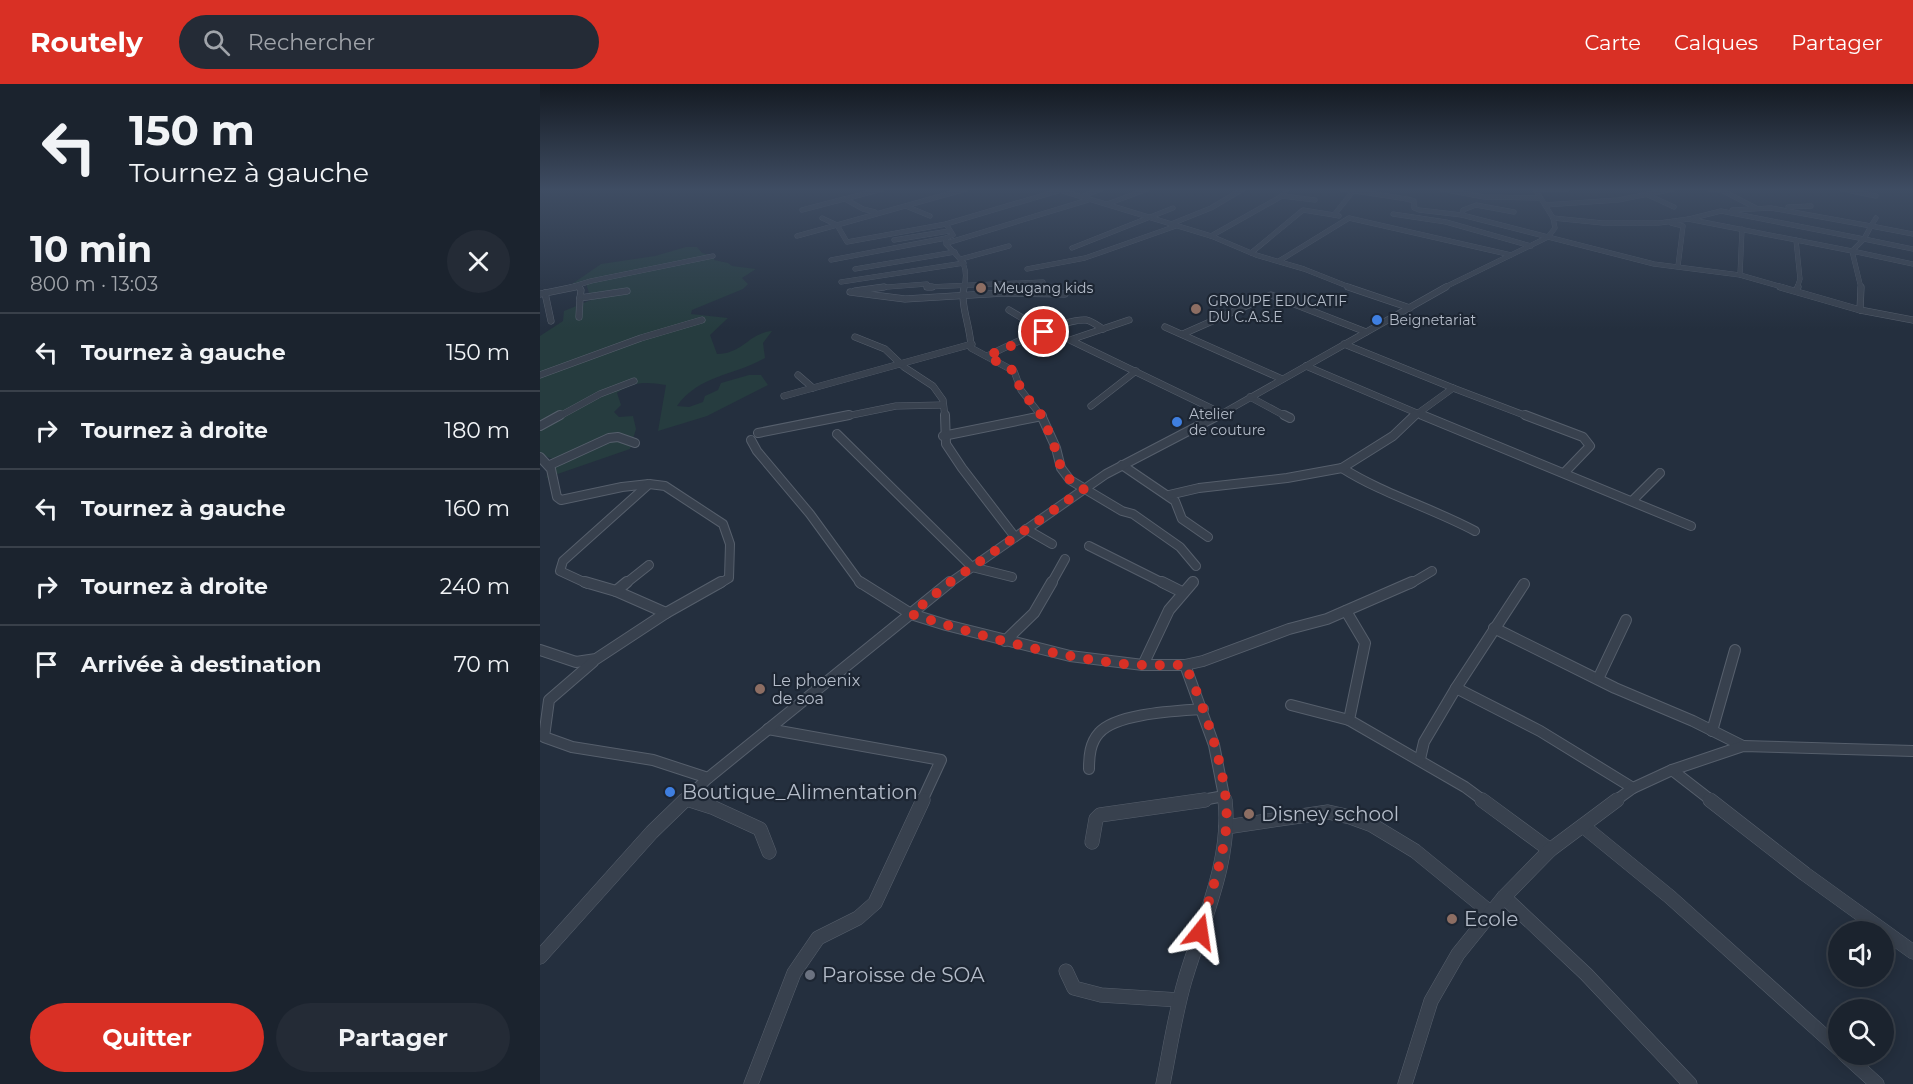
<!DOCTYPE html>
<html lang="fr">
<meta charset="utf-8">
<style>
:root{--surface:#1b232e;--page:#242b36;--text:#f1f3f6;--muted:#a0a4aa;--line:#39404a;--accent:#d93025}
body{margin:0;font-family:Montserrat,sans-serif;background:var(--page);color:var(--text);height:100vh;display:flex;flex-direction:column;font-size:22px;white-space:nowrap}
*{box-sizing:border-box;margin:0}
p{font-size:20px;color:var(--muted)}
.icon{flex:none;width:33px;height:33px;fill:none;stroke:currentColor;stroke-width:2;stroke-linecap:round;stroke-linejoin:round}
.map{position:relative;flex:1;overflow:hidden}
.drawer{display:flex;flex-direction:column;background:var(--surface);width:540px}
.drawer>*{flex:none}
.banner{background:#1b232e;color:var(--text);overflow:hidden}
.tools{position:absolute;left:1288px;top:837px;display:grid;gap:12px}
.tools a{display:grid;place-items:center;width:66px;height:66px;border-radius:50%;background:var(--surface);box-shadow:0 3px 15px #0003,0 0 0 2px var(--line);font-size:30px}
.pin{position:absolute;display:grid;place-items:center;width:51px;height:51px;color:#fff;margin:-26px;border:3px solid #fff;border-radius:50%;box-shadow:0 2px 6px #0007}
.me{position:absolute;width:66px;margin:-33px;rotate:15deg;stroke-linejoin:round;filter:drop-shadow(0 0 4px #0008)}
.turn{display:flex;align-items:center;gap:21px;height:126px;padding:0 30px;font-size:27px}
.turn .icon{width:78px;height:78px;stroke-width:2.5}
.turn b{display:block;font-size:42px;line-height:51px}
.round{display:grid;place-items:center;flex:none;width:63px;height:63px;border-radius:32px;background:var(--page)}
.summary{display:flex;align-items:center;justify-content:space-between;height:102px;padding:0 30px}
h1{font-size:36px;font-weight:700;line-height:45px}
.cta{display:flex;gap:12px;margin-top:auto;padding:12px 30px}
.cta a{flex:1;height:69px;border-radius:36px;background:var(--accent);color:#fff;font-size:24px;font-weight:700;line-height:69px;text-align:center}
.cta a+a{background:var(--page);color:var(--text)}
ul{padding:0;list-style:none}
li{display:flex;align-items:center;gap:18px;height:78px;padding:0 30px;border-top:2px solid var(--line)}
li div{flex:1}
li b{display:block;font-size:22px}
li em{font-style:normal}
header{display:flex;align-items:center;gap:36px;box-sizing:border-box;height:84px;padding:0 30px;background:var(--accent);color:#fff}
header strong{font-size:28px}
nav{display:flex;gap:33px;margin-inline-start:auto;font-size:21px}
.search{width:420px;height:54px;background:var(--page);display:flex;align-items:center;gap:15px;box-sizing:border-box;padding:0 21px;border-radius:33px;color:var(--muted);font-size:22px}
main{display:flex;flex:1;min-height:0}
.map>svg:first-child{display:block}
.green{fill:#263c3f}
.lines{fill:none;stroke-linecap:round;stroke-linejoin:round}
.minor-far4-casing{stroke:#565f6c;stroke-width:5}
.minor-far3-casing{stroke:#565f6c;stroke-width:7}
.minor-far2-casing{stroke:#565f6c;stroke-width:10}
.minor-far1-casing{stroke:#565f6c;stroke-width:12}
.minor-casing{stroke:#565f6c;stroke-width:15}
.minor-far4{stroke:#38414e;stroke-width:4.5}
.minor-far3{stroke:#38414e;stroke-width:6}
.minor-far2{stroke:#38414e;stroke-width:8}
.minor-far1{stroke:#38414e;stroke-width:10}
.minor{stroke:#38414e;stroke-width:14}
.route{stroke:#d93025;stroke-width:10;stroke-dasharray:0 18}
.education-dot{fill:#8d6e63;stroke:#1d2633;stroke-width:2}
.shop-dot{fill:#3f7fe0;stroke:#1d2633;stroke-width:2}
.worship-dot{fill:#6b7280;stroke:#1d2633;stroke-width:2}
.labels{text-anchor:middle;stroke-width:4.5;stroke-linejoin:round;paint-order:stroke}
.far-poi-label{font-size:14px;fill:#b4bcc9;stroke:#1d2633;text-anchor:start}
.poi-label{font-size:16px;fill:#b4bcc9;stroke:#1d2633;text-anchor:start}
.near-poi-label{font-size:20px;fill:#b4bcc9;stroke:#1d2633;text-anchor:start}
</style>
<header>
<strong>Routely</strong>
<div class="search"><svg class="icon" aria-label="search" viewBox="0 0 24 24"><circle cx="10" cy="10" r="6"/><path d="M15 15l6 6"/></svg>Rechercher</div>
<nav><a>Carte</a><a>Calques</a><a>Partager</a></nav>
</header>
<main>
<section class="drawer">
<div class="banner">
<div class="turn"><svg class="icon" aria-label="left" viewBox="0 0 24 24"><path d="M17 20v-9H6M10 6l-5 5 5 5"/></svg><div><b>150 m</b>Tournez à gauche</div></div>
</div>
<div class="summary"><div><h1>10 min</h1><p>800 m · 13:03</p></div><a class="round"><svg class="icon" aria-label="close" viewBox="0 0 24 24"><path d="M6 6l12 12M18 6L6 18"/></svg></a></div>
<ul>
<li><svg class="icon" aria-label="left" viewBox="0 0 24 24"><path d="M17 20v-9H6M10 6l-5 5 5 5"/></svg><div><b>Tournez à gauche</b></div><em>150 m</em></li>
<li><svg class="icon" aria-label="right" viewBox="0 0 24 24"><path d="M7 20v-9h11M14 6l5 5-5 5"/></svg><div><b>Tournez à droite</b></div><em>180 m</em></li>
<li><svg class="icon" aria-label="left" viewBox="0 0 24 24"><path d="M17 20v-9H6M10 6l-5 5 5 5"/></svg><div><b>Tournez à gauche</b></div><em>160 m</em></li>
<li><svg class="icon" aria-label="right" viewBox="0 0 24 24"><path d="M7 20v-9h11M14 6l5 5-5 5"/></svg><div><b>Tournez à droite</b></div><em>240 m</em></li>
<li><svg class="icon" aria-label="arrive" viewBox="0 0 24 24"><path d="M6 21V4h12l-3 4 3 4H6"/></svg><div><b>Arrivée à destination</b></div><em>70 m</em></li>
</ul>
<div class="cta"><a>Quitter</a><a>Partager</a></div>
</section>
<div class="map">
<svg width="1373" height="1000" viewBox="0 0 1373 1000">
<rect width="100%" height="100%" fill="#242f3e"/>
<!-- green -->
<path class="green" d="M146,163H157L162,169L174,172V176L188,179L192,182L216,185L202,194L208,200L203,205L152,226L151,230L188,234L170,251L177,270C203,270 209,249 232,247L223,259L225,274C194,292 159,291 137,322L149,323L163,318L165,312L178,306L181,299L209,291H221L228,301L167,332L118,347L126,301C106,298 94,297 77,309L81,321L74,328L79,333L93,332L96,345L90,365L6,394L15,376L0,370V252L23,237L24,227L51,216L46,199L32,200L61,180L115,172Z"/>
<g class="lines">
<!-- minor-far4 casing -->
<g class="minor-far4-casing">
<g id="minor-far4">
<polyline points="516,105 671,152 716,171 764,185 812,204"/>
<polyline points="747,105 742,112 775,116"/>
<polyline points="802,105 867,115 874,117 874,124 879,126 922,131 1114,180 1200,191 1202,145"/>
<polyline points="901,105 944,113 1000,114"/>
<polyline points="995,105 1027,105"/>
<polyline points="1169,105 1183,107 1216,124"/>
<polyline points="1302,105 1336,112"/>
<polyline points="1108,111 1134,123"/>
<polyline points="541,113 561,105"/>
<polyline points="305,115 342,105"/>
<polyline points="305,115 323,125 335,128"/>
<polyline points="567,120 608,105"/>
<polyline points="1005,121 1078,116 1134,105"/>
<polyline points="368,123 390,132"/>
<polyline points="1248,123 1271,122"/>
<polyline points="262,126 304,115"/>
<polyline points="1192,126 1231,124 1331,142 1336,134"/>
<polyline points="853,130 906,138 991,162"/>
<polyline points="922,131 923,126 936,121 974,128"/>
<polyline points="799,132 794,131 814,106"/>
<polyline points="282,134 297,141 426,105"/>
<polyline points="1013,134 1063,139 1119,139 1149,135 1181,127 1324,155 1331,142 1373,150"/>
<polyline points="1148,135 1312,167 1321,204"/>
<polyline points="1131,139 1143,142 1138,182"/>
<path d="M406,140L413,151L406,154V160C422,177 429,180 424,204"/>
<polyline points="631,140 671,124 703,105"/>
<polyline points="257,152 297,141 307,158 406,140 521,106"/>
<polyline points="671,152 742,112"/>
<polyline points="354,156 409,147"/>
<polyline points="1256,156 1260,195 1257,204"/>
<polyline points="407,159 548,116"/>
<polyline points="532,164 633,124"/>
<polyline points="1312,167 1324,155 1373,165"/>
<polyline points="1312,167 1373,180"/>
<polyline points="711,169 763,126 794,131"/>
<polyline points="421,175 469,162"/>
<polyline points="291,176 406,154"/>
<polyline points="739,177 809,134 971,171"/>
<polyline points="315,185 415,168"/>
<polyline points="487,185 545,174 636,142"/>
<polyline points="1200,191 1246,204"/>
<polyline points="301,198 424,179"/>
<polyline points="38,202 40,204"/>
<polyline points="28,204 51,197 173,172"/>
<polyline points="334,204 387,200 387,203 503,198"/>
<polyline points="903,204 1008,153 1015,144 1013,134 995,105"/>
</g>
</g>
<!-- minor-far3 casing -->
<g class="minor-far3-casing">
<g id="minor-far3">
<polyline points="39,203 41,206 40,214 87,207"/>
<polyline points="387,203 392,203"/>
<path d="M424,203C420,223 431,243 431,264L474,287L481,306L502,333"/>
<polyline points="808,203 870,224"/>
<polyline points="1240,203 1320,226 1321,203"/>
<polyline points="1257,206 1258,203"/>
<polyline points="315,207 344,203"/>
<polyline points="310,208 365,215 464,209 525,210"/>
<polyline points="5,209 11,237"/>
<polyline points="0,210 35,203"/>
<polyline points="469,226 504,247"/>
<polyline points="1320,226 1373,236"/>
<polyline points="39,233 40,214"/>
<polyline points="589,236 530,256 681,329"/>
<polyline points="625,243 742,295"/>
<polyline points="643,250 731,211 826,248"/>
<polyline points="315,253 345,265 364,283 393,302 403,316 405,333"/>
<polyline points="804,260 913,304"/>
<path d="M447,272C468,262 524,234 546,236C552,237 558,242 563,245"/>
<polyline points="766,282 886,333"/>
<polyline points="0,291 101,254 162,236"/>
<polyline points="258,291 273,304"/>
<polyline points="244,312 432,260"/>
<polyline points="710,313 747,333"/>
<polyline points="551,322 596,287"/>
<polyline points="18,333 60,310 94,297"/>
<polyline points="302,333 356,322 403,321"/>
<polyline points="499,333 502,332"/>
<polyline points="676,333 906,203"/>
<polyline points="873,333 913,304 989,333"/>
</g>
</g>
<!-- minor-far2 casing -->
<g class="minor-far2-casing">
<g id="minor-far2">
<polyline points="405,331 406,360 422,384 475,453"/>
<polyline points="501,331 516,364 521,384 530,396 582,427 593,430 640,463 656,482"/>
<polyline points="744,331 750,334"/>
<polyline points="882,331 1151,442"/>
<polyline points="985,331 1043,353 1050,362 1025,388"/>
<polyline points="0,342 20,331"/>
<polyline points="218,349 309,331"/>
<polyline points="297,350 432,483 472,493"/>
<polyline points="403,352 502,332"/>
<polyline points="211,356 217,367 270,430 321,500"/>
<polyline points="0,373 11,385 17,413 21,416 82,403 109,400 125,402 183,440 190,460 189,494 179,500"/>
<polyline points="10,381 69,354 78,353 95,359"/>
<polyline points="582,381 635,417 642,435 668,453"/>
<path d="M802,384C843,410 892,424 935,447"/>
<polyline points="629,411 659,404 747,394 802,384 853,352 875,331"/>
<polyline points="1092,417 1120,389"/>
<polyline points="486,445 512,460"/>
<polyline points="549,462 625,500"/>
<polyline points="48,500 20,487 23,477 109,400"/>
<polyline points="85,500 109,481"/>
<polyline points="408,500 566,390 679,331"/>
<polyline points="511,500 525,475"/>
<polyline points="651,500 653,498"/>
<polyline points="870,500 892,487"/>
</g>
</g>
<!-- minor-far1 casing -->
<g class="minor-far1-casing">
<g id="minor-far1">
<polyline points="45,498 76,507"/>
<polyline points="87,498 76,507 126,529"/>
<polyline points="320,498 371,530 406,541 530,572 603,581 645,581 663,577 749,545 787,535 872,498"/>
<polyline points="622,498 642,508"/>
<polyline points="806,527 825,559 809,636 925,703 944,717"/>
<polyline points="954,544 1075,604 1153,637 1203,662"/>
<polyline points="465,557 494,529 512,498"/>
<polyline points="0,566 36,578 56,575 126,529 181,498"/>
<polyline points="53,578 9,616 4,653 32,663 113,676 168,694"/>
<polyline points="603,581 629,526 653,498"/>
<polyline points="645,581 674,661 685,717"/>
<polyline points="1058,595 1086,536"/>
<polyline points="916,604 1000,647 1093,704"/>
<polyline points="751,621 809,636"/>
<polyline points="228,645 401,676 382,717"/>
<polyline points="1172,647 1195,566"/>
<polyline points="880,675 884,658 916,604 984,500"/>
<path d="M549,685C549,672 550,659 559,649C576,629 637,627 663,625"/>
<polyline points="1132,686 1172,717"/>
<polyline points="147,715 154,717"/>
<polyline points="144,717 168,694 410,498"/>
<polyline points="657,717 684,712"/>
<polyline points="1075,717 1093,704 1132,686 1203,662 1373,667"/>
</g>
</g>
<!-- minor casing -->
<g class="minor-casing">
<g id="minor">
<polyline points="150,716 172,723 220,745 229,768"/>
<polyline points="942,716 1010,766"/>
<polyline points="1170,716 1265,790 1373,868"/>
<polyline points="1043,742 1130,813 1299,965"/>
<polyline points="686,743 788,728 810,733 832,741 875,767 951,829"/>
<polyline points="552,758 556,735 560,731 665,716"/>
<polyline points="964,813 1046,890 1150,1000"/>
<polyline points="0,873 112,748 145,716"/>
<polyline points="526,887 534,904 561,911 639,916"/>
<polyline points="1304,970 1337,1000"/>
<polyline points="211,1000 254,889 278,854 318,834 335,819 383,716"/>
<path d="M623,1000C630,965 635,930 645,896C662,838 692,777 685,716"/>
<polyline points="865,1000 891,917 918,870 964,813 1010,766 1077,716"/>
</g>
</g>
<!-- minor-far4 -->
<use href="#minor-far4" class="minor-far4"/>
<!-- minor-far3 -->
<use href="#minor-far3" class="minor-far3"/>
<!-- minor-far2 -->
<use href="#minor-far2" class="minor-far2"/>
<!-- minor-far1 -->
<use href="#minor-far1" class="minor-far1"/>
<!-- minor -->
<use href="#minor" class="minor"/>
</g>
<!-- sky -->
<linearGradient id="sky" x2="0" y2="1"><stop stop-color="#141a22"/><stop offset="0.43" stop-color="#3f4d63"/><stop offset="1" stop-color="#3f4d63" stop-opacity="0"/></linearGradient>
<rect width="1373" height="245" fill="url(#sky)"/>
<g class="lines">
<!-- route -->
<path class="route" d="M504,248L447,272L474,287L481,306L502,332L513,358L521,384L530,396L544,405L409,499L371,530C438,551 507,571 576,579C599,582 622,581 645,581C665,624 691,697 686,745C682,780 669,814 660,848"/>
</g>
<!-- markers -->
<g class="education-dot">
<circle cx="441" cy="204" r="6"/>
<circle cx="656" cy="225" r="6"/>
<circle cx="220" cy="605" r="6"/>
<circle cx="709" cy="730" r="6"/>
<circle cx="912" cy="835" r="6"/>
</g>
<g class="shop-dot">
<circle cx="837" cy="236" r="6"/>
<circle cx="637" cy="338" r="6"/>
<circle cx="130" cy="708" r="6"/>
</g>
<circle class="worship-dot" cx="270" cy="891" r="6"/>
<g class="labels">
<!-- far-poi labels -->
<g class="far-poi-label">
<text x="453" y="209">Meugang kids</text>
<text x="668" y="222">GROUPE EDUCATIF<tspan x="668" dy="16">DU C.A.S.E</tspan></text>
<text x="849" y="241">Beignetariat</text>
<text x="649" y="335">Atelier<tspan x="649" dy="16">de couture</tspan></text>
</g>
<!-- poi labels -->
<g class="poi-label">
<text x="232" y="602">Le phoenix<tspan x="232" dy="18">de soa</tspan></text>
</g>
<!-- near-poi labels -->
<g class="near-poi-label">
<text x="142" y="715">Boutique_Alimentation</text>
<text x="721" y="737">Disney school</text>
<text x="924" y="842">Ecole</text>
<text x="282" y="898">Paroisse de SOA</text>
</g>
</g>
</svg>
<div class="tools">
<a><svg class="icon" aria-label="sound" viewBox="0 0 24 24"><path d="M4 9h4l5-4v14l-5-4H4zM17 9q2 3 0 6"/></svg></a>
<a><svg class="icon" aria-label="search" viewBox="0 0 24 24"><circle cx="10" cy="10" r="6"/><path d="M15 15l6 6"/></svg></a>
</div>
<div class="pin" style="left:504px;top:248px;background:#d93025"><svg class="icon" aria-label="arrive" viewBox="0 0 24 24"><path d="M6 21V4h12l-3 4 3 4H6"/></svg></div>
<svg class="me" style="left:660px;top:848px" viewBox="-20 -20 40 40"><path d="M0-17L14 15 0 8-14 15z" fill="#d93025" stroke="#fff" stroke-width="4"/></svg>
</div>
</main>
